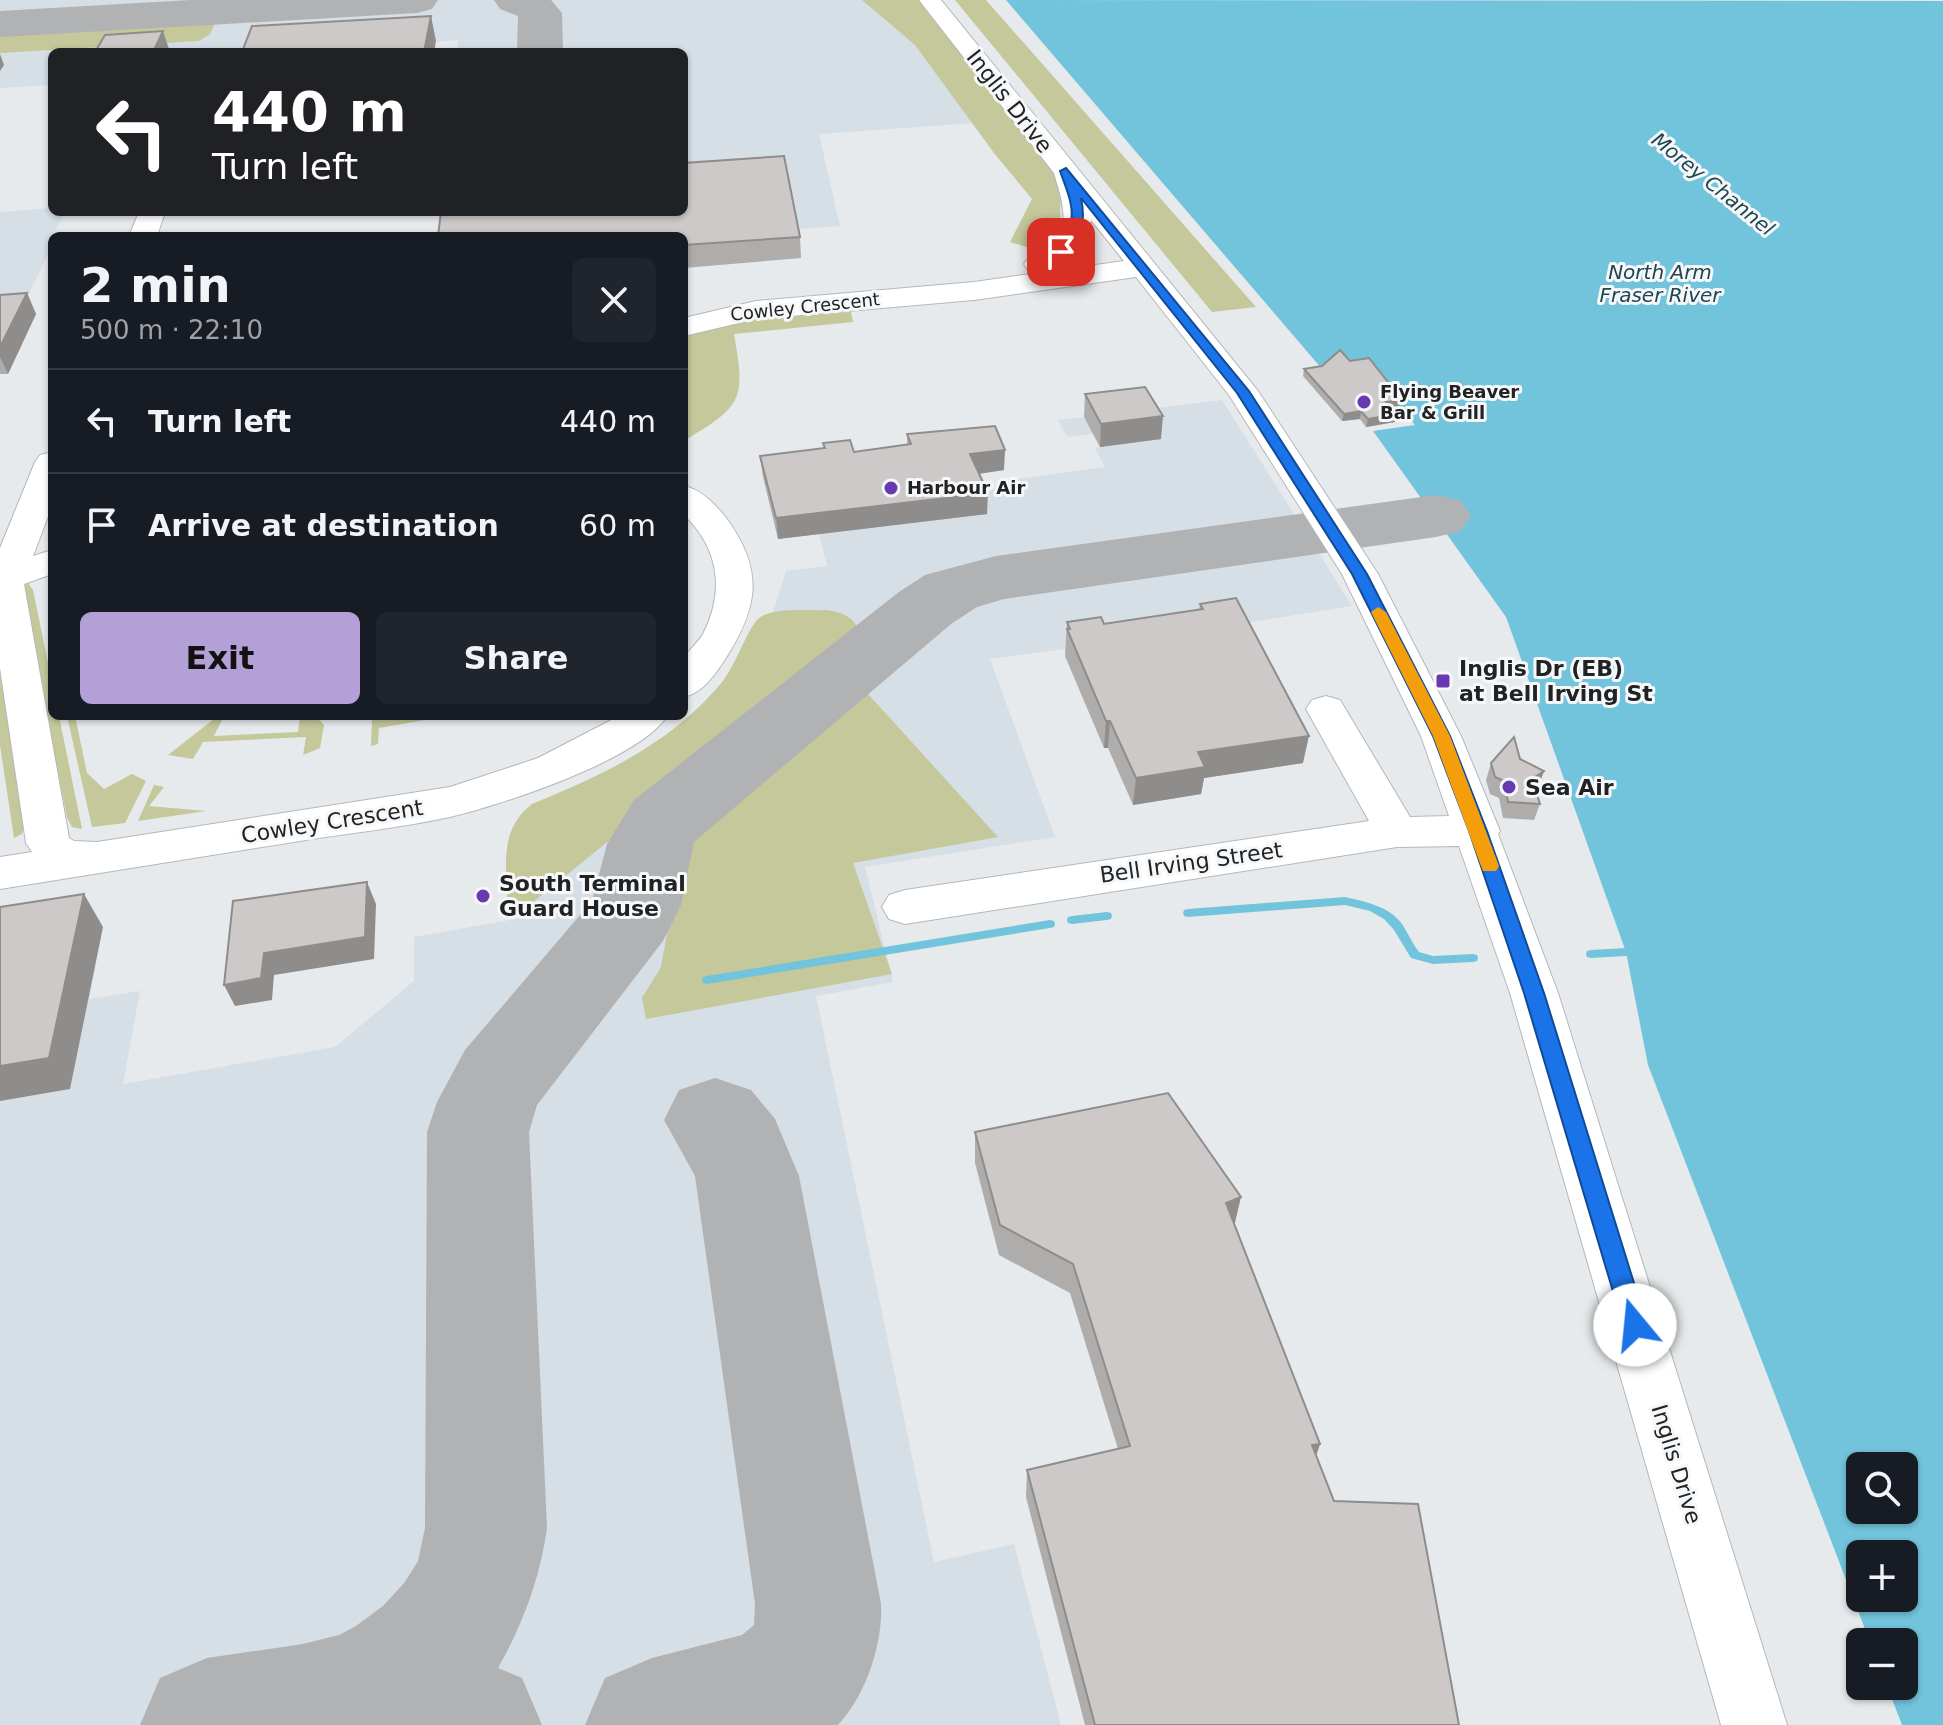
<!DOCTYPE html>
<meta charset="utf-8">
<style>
:root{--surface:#171b24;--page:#20242c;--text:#f1f3f6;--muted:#9ea1a6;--line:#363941;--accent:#b3a0d7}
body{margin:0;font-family:"DejaVu Sans",sans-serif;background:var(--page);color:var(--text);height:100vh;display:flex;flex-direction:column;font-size:30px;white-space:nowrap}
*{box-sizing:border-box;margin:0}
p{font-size:26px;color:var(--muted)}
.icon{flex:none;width:44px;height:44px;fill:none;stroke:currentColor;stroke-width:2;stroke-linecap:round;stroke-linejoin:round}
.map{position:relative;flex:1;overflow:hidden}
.drawer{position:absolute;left:48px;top:232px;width:640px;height:488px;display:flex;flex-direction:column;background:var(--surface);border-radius:12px;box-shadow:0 2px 6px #0004}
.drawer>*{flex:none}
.hud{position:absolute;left:48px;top:48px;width:640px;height:168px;border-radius:12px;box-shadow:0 2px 6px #0004;background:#202124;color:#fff;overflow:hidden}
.controls{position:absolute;left:1846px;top:1452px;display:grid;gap:16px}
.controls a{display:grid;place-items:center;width:72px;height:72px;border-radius:12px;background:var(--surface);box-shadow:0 2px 6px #0004;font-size:40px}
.pin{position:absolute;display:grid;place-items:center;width:68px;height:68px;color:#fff;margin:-34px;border-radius:16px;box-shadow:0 4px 12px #0006}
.me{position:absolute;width:88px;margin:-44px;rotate:343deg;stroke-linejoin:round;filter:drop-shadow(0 0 6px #0008)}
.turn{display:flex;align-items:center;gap:28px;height:168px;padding:0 32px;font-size:36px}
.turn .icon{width:104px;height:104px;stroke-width:2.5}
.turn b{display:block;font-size:56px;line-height:68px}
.round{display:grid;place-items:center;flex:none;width:84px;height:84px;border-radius:12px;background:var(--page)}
.headline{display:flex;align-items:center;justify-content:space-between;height:136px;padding:0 32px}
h1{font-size:48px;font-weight:700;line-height:60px}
.cta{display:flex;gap:16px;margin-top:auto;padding:16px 32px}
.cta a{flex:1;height:92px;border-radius:12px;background:var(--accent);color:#111;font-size:32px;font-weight:700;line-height:92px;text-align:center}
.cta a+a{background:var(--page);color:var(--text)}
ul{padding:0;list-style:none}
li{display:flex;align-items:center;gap:24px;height:104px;padding:0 32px;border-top:2px solid var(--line)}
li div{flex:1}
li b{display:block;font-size:30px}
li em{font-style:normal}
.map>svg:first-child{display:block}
.built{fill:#d6dee6}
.green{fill:#c4c89b}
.water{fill:#72c4dc;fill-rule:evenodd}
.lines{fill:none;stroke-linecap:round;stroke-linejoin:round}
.stream{fill:#72c4dc;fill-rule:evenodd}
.taxiway{fill:#b0b2b4;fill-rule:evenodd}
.minor-casing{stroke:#b5b7b9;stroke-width:2}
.minor{fill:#fff;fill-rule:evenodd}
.wall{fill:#afadac}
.shaded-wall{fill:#8f8d8c}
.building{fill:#ccc9c8;stroke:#8f8d8c;stroke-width:2}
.route{fill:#1a73e8;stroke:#114b97;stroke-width:2}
.slow{fill:#f59e0b}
.poi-dot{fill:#683ab1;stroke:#f5f7f9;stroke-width:3}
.labels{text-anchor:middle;stroke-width:6;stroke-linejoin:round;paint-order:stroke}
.far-street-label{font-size:18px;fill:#212223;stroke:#f5f7f9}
.far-poi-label{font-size:18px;font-weight:bold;fill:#212223;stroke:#f5f7f9;text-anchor:start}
.far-water-label{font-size:20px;font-style:italic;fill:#1f4550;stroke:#f5f7f9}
.street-label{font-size:22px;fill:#212223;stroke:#f5f7f9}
.poi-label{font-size:22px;font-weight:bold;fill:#212223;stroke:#f5f7f9;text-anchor:start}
</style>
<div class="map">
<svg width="1943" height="1725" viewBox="0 0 1943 1725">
<rect width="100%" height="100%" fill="#e7eaec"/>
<!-- built -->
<g class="built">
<polygon points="0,0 867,0 917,38 975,123 819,134 840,226 796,229 801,258 684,267 684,52 457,52 458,40 436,42 434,52 52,52 52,85 0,88"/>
<polygon points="52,208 52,212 65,212 52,236 49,246 52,247 20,311 0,313 0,212"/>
<polygon points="1222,400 1352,606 1233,625 1283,721 1104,748 1065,656 1069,655 1065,649 990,659 1055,837 865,867 893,982 816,996 934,1562 1014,1544 1061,1725 0,1725 0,943 103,927 89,999 140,991 123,1084 335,1047 414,981 414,937 527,917 527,825 679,734 759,642 773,613 786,571 827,566 819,534 982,495 1011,480 1105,467 1095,448 1100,447 1093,434 1067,437 1058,420"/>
</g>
<!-- green -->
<g class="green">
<polygon points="862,0 919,0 1061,182 1060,227 1036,250 1010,242 1032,199 994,153 915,45"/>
<polygon points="955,0 986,0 1256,307 1212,312"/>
<polygon points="210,20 215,23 210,34 199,41 0,53 0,32"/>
<path d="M851,312L853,322L734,334C746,401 742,406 684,441V334L726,321Z"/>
<polygon points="27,582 33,590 52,682 52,716 59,716 82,829 72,827 67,818 23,591"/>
<path d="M826,610C841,612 858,617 858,635L852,644L527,907L508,910C507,870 497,831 532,804C603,775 672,743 722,682C735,667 748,627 759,618C774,607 808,611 826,610Z"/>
<polygon points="0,674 25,822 22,834 14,838 0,745"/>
<polygon points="859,684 998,837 853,863 892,974 646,1019 642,998 661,967 668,928 668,829"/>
<polygon points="67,716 75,716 87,773 104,789 132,774 146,781 125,823 92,827"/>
<polygon points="300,716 316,716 324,725 320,748 303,755 306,737 203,742 193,759 168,755 214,719 222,720 214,736 298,732"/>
<polygon points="372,716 448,716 379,728 378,744 371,746"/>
<polygon points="154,785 164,787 149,806 206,811 138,821"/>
</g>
<!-- water -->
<path class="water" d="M1006,0L1943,1V1725H1902L1887,1686H1904V1642H1870L1648,1065L1626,952L1506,617L1373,431L1415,425L1363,364L1322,369ZM1860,1466H1904V1510H1860ZM1860,1554H1904V1598H1860Z"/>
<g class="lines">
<!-- stream -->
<g class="stream">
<path d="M1345,897C1366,902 1389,906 1402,924C1408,933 1412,943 1419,952L1433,956L1473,954L1477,955L1478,958L1477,961L1473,962L1433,964L1411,958L1394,930L1384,919L1370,911L1345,905L1188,917L1184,916L1183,913L1184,910L1188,909Z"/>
<polygon points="1107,912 1111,913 1112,916 1111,919 1107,920 1072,924 1068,923 1067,920 1068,917 1072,916"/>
<polygon points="1050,920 1054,921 1055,924 1054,927 1050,928 707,984 703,983 702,980 703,977 707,976"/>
<polygon points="1626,948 1630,949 1631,952 1630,955 1626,956 1591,958 1587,957 1586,954 1587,951 1591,950"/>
</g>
<!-- taxiway -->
<g class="taxiway">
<polygon points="190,0 438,0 432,9 417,13 0,37 0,11"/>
<polygon points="494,0 551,0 562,13 563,52 517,52 518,16 500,9"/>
<path d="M1436,495L1461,501L1471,516L1461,531L1436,537L1004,599L977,607L951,624L694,842L681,905L663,941L537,1105L529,1132L547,1528C540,1578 523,1624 498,1668L522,1678L542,1725H140L160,1678L207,1658L303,1644L339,1635L356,1626L383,1606L405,1582L418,1561L425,1528L427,1132L437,1102L465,1050L592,901L607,844L634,800L899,592L925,575L996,556Z"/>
<path d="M715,1078L751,1090L775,1119L799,1176L881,1604C883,1644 866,1695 838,1725H585L605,1678L652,1658L742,1635L754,1625L755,1604L695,1176L664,1120L679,1090Z"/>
</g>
<!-- minor casing -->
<g class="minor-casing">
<g id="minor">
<path d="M919,0H941L1258,391L1378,574L1461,736L1500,831L1498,834L1558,993L1787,1725H1721L1510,993L1459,846L1397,847L905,924L889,919L882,907L889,895L905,890L1369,821L1306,709L1312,700L1326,696L1340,700L1410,817L1449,816L1421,736L1342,574L1229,395L1136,277L974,300L756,319L684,336V318L756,301L974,282L1124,261L1091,220C1089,247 1056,277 1028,270L1024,264C1029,256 1037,254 1045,249C1074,229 1062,201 1054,173Z"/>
<polygon points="139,212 165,212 157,236 129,236"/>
<path d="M52,452V506L33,556L52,550V574L24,584L69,838L74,841L97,842L450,787L538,758L619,716H667C639,760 501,805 450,817C400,828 349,833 300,841C200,857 100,873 0,889V857L32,852L26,843L0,668V548L35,462L40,455Z"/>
<path d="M684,486C702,490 716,505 727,519C765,572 758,608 724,661C713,677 703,692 684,697C684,687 681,668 684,659C688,650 698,643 703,634C725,591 719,548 684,515Z"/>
</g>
</g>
<!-- minor -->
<use href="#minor" class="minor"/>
</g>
<!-- wall -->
<g class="wall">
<polygon points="684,236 800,237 801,258 684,268"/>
<polygon points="27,293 36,314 8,374 0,374 0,295"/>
<polygon points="1304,369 1402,400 1400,408 1392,409 1395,422 1366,427 1360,419 1342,421 1303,376"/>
<polygon points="1085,394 1161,439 1100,447 1084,417"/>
<polygon points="907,434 1004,470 979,474 987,514 778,539 763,477 760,456 824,449 823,443 854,452 907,445"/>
<polygon points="1200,604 1303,763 1204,778 1201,794 1133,805 1108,748 1104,748 1065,656 1067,622 1104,624 1199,610"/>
<polygon points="1520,759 1544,771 1538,787 1535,790 1540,804 1534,820 1503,818 1499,798 1490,794 1486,780 1491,763"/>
<polygon points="975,1132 1235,1226 1320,1444 1316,1455 1334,1501 1459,1725 1085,1725 1026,1497 1027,1470 1118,1449 1070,1293 999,1255 975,1163"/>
</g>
<!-- shaded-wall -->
<g class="shaded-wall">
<polygon points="431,16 436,41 434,52 424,52"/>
<polygon points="163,31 170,52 153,52"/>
<polygon points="0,54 4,65 0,71"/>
<polygon points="27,293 36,314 8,374 0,357 0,347"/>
<polygon points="1402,400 1400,408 1385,410 1386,402"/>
<polygon points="1361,411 1360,419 1342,421 1344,414"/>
<polygon points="1397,414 1395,422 1366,427 1368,419"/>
<polygon points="1163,416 1161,439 1100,447 1101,424"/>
<polygon points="1005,450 1004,470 970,475 970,454"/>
<polygon points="988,493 987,514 778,539 776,518"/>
<polygon points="1106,721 1110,721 1108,748 1104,748"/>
<polygon points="1309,736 1303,763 1204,778 1201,794 1133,805 1136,778 1198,752"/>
<polygon points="1544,771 1538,787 1526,796 1532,779"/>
<polygon points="367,882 376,904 374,959 274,975 272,1000 235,1006 224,985 264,953"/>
<polygon points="84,894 103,927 70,1089 0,1101 0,1066"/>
<polygon points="1241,1197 1234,1227 1226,1203"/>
<polygon points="1320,1444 1311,1471 1312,1445"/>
</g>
<!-- building -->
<g class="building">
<polygon points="431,16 424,52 242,52 252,26"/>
<polygon points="163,31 153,52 95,52 105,35"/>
<polygon points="784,156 800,237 684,245 684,236 438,236 441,212 684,212 684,163"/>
<polygon points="27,293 0,347 0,295"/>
<polygon points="1340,350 1350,361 1369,358 1402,400 1386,402 1397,414 1368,419 1361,411 1344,414 1304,369 1322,366"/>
<polygon points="1145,387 1163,416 1101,424 1085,394"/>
<polygon points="995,426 1005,450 970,454 988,493 776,518 760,456 825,448 823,443 850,440 854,452 911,444 907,434"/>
<polygon points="1236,598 1309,736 1198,752 1205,767 1136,778 1110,721 1106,721 1067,629 1070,629 1067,622 1101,617 1104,624 1203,609 1200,604"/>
<polygon points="1514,737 1520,759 1544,771 1532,779 1540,804 1508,802 1504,781 1495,777 1491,763"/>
<polygon points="367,882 365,937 264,953 261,978 224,985 233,901"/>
<polygon points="84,894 49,1058 0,1066 0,907"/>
<polygon points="1168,1093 1241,1197 1226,1203 1320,1444 1312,1445 1334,1501 1418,1504 1459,1725 1095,1725 1027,1470 1130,1446 1073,1264 1000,1225 975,1132"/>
</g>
<!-- route -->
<path class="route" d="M1066,168L1249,391L1367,574L1450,736L1487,831L1544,993L1647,1325L1643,1333L1635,1336L1627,1333L1623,1325L1524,993L1469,831L1433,736L1352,574L1237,393L1081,198C1086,222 1082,236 1065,254L1055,252C1080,221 1073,206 1060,171Z"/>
<!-- slow -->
<polygon class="slow" points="1378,607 1386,612 1450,736 1499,866 1496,871 1483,871 1481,866 1433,736 1371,612"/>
<!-- markers -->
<g class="poi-dot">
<circle cx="1364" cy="402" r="8"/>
<circle cx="891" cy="488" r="8"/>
<rect x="1435" y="673" width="16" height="16" rx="4"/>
<circle cx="1509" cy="787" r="8"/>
<circle cx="483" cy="896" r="8"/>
</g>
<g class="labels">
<!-- far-street labels -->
<g class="far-street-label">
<text transform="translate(805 307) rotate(-6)" y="6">Cowley Crescent</text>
</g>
<!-- far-poi labels -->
<g class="far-poi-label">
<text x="1380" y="398">Flying Beaver<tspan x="1380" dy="21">Bar &amp; Grill</tspan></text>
<text x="907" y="494">Harbour Air</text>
</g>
<!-- far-water labels -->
<g class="far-water-label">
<text transform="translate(1713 184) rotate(39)" y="7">Morey Channel</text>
<text x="1660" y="279">North Arm<tspan x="1660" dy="23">Fraser River</tspan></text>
</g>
<!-- street labels -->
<g class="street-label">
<text transform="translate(1010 101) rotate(52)" y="8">Inglis Drive</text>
<text transform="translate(332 821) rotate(-9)" y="8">Cowley Crescent</text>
<text transform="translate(1191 862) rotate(-8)" y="8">Bell Irving Street</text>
<text transform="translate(1677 1464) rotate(73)" y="8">Inglis Drive</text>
</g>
<!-- poi labels -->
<g class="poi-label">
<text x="1459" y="676">Inglis Dr (EB)<tspan x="1459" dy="25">at Bell Irving St</tspan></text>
<text x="1525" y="795">Sea Air</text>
<text x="499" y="891">South Terminal<tspan x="499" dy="25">Guard House</tspan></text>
</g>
</g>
</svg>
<div class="controls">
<a><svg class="icon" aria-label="search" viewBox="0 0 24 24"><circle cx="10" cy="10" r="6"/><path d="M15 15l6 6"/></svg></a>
<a>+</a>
<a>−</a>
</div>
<div class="pin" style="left:1061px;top:252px;background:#d93025"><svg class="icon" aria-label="arrive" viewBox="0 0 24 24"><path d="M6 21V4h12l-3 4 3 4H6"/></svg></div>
<svg class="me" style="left:1635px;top:1325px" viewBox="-20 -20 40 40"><circle r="19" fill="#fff"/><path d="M0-13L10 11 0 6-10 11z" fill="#1a73e8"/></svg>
<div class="hud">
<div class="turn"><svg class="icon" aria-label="left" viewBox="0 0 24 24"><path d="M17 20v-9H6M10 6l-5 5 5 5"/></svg><div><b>440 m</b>Turn left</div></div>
</div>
<section class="drawer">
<div class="headline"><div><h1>2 min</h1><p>500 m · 22:10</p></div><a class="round"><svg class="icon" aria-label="close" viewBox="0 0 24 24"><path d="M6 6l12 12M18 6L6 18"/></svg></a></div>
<ul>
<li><svg class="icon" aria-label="left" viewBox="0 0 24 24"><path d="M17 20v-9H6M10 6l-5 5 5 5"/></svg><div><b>Turn left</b></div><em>440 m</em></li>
<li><svg class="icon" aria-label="arrive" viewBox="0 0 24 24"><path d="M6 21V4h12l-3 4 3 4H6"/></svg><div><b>Arrive at destination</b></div><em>60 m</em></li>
</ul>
<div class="cta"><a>Exit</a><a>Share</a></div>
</section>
</div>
